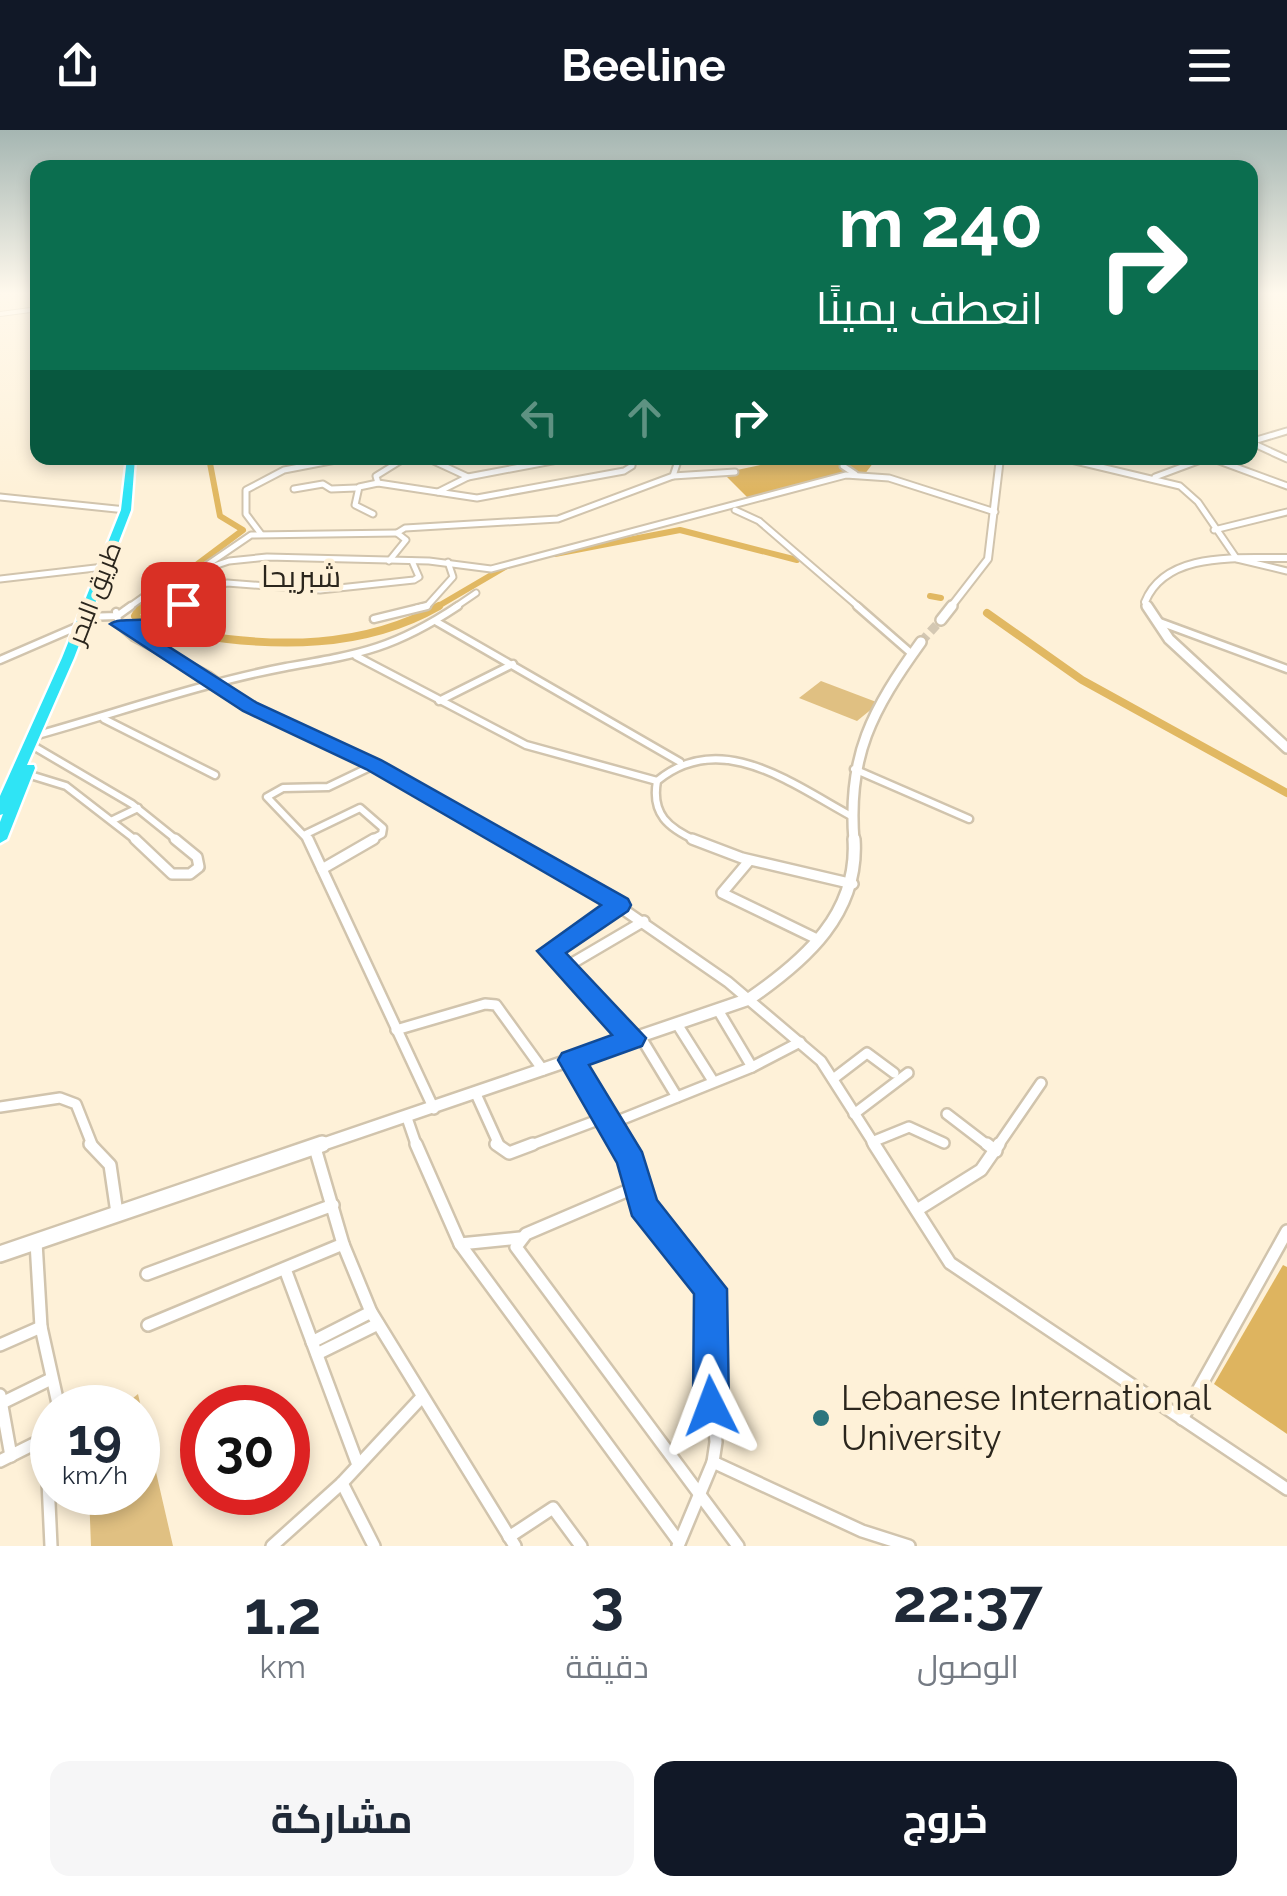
<!DOCTYPE html>
<html lang="ar">
<meta charset="utf-8">
<style>
:root{--surface:#fff;--page:#f6f6f7;--text:#1f2937;--muted:#747a83;--accent:#111827}
body{margin:0;font-family:Raleway,Cairo,sans-serif;background:var(--page);color:var(--text);direction:rtl;height:100vh;display:flex;flex-direction:column;font-size:38px;white-space:nowrap}
*{box-sizing:border-box;margin:0}
p{font-size:32px;color:var(--muted)}
.icon{flex:none;width:55px;height:55px;fill:none;stroke:currentColor;stroke-width:2;stroke-linecap:round;stroke-linejoin:round}
.map{position:relative;height:1416px;overflow:hidden;direction:ltr}
.panel{display:flex;flex-direction:column;background:var(--surface);flex:1}
.panel>*{flex:none}
.guide{position:absolute;left:30px;top:30px;width:1228px;height:305px;border-radius:20px;box-shadow:0 5px 15px #0003;direction:rtl;background:#0b6e4f;color:#fff;overflow:hidden}
.speed{position:absolute;left:30px;top:1255px;display:flex;gap:20px;font-size:50px;font-weight:700;text-align:center}
.speed>*{display:grid;place-content:center;width:130px;height:130px;border-radius:50%;background:var(--surface);box-shadow:0 5px 15px #0003;line-height:1}
.speed small{font-size:25px;font-weight:400}
.speed .limit{border:15px solid #d22;background:#fff;color:#111}
.pin{position:absolute;display:grid;place-items:center;width:85px;height:85px;color:#fff;margin:-42px;border-radius:20px;box-shadow:0 5px 15px #0006}
.me{position:absolute;width:110px;margin:-55px;rotate:357deg;stroke-linejoin:round;filter:drop-shadow(0 0 8px #0008)}
.turn{display:flex;align-items:center;gap:35px;height:210px;padding:0 50px;font-size:45px}
.turn .icon{width:130px;height:130px;stroke-width:2.5}
.turn b{display:block;font-size:70px;line-height:85px}
.lanes{display:flex;align-items:center;height:95px;padding:0 50px;background:#0003;justify-content:center;gap:50px;direction:ltr}
.lanes .off{opacity:.35}
.eta{display:flex;justify-content:space-evenly;align-items:center;height:170px;text-align:center}
.eta b{font-size:60px;font-weight:700;line-height:70px}
.cta{display:flex;gap:20px;margin-top:auto;padding:20px 50px}
.cta a{flex:1;height:115px;border-radius:20px;background:var(--accent);color:#fff;font-size:40px;font-weight:700;line-height:115px;text-align:center}
.cta a+a{background:var(--page);color:var(--text)}
header{display:flex;justify-content:space-between;align-items:center;height:130px;padding:0 50px;background:var(--accent);color:#fff;font-size:45px;font-weight:700}
.map>svg:first-child{display:block}
.green{fill:#e0c082}
.forest{fill:#deb45f}
.lines{fill:none;stroke-linecap:round;stroke-linejoin:round}
.canal-far1{stroke:#e1b862;stroke-width:6}
.canal{stroke:#e1b862;stroke-width:8}
.secondary-tunnel{stroke:#d4c8b3;stroke-width:9;stroke-dasharray:9 5;stroke-linecap:butt}
.street-far4-casing{stroke:#d1c4ad;stroke-width:6}
.street-far3-casing{stroke:#d1c4ad;stroke-width:9}
.street-far2-casing{stroke:#d1c4ad;stroke-width:11}
.street-far1-casing{stroke:#d1c4ad;stroke-width:14}
.street-casing{stroke:#d1c4ad;stroke-width:16}
.secondary-far3-casing{stroke:#d1c4ad;stroke-width:10}
.secondary-far2-casing{stroke:#d1c4ad;stroke-width:14}
.secondary-far1-casing{stroke:#d1c4ad;stroke-width:16}
.secondary-casing{stroke:#d1c4ad;stroke-width:20}
.highway-casing{stroke:#fff;stroke-width:5}
.street-far4{stroke:#fff;stroke-width:4}
.street-far3{stroke:#fff;stroke-width:5}
.street-far2{stroke:#fff;stroke-width:6}
.street-far1{stroke:#fff;stroke-width:9}
.street{stroke:#fff;stroke-width:11}
.secondary-far3{stroke:#fff;stroke-width:6}
.secondary-far2{stroke:#fff;stroke-width:9}
.secondary-far1{stroke:#fff;stroke-width:11}
.secondary{stroke:#fff;stroke-width:15}
.highway{fill:#2fe4f5;fill-rule:evenodd}
.route{fill:#1a73e8;stroke:#114b97;stroke-width:2.5}
.poi-dot{fill:#2c757d;stroke:#fef1d8;stroke-width:4}
.labels{text-anchor:middle;stroke-width:9;stroke-linejoin:round;paint-order:stroke}
.far-street-label{font-size:25px;fill:#2b261d;stroke:#fef1d8}
.far-quarter-label{font-size:30px;fill:#2b261d;stroke:#fef1d8}
.near-poi-label{font-size:35px;fill:#2b261d;stroke:#fef1d8;text-anchor:start}
</style>
<header><svg class="icon" aria-label="menu" viewBox="0 0 24 24"><path d="M4 6h16M4 12h16M4 18h16"/></svg>Beeline<svg class="icon" aria-label="share" viewBox="0 0 24 24"><path d="M12 15V3M7 8l5-5 5 5M5 13v7h14v-7"/></svg></header>
<div class="map">
<svg width="1287" height="1416" viewBox="0 0 1287 1416">
<rect width="100%" height="100%" fill="#fef1d8"/>
<!-- green -->
<g class="green">
<polygon points="821,551 879,573 857,591 799,568"/>
<polygon points="138,1264 173,1416 91,1416 89,1363 138,1362 138,1278 122,1277"/>
</g>
<!-- forest -->
<g class="forest">
<polygon points="793,328 877,328 864,345 838,347 752,372 723,343"/>
<polygon points="1283,1135 1287,1137 1287,1304 1214,1254"/>
</g>
<g class="lines">
<!-- canal-far1 -->
<g class="canal-far1">
<polyline points="555,424 680,400 797,430"/>
<polyline points="930,466 941,468"/>
<polyline points="139,478 243,400 220,386 209,328"/>
<polyline points="435,478 510,434"/>
</g>
<!-- canal -->
<g class="canal">
<path d="M141,476L135,486C151,499 173,500 193,504C275,518 364,519 439,476"/>
<polyline points="987,483 1082,550 1287,663"/>
</g>
<!-- secondary-tunnel -->
<polyline class="secondary-tunnel" points="921,512 941,490"/>
<!-- street-far4 casing -->
<g class="street-far4-casing">
<polyline id="street-far4" points="0,184 38,179"/>
</g>
<!-- street-far3 casing -->
<g class="street-far3-casing">
<g id="street-far3">
<polyline points="1250,312 1287,329"/>
<polyline points="1250,312 1287,301"/>
<polyline points="405,328 376,346 378,353 477,368 624,341 632,336 633,328"/>
<polyline points="427,328 468,347"/>
<polyline points="845,328 843,336 855,344"/>
<polyline points="1063,328 1180,356 1198,372 1237,429 1287,441"/>
<polyline points="1211,328 1287,356"/>
<polyline points="442,334 461,328"/>
<polyline points="673,346 735,342"/>
<polyline points="1155,347 1206,328"/>
<polyline points="294,359 323,354 331,359 356,358"/>
<polyline points="438,362 468,347 568,328"/>
<polyline points="0,367 126,380"/>
<polyline points="735,380 759,391 860,478"/>
<polyline points="373,384 355,375 359,357 378,353"/>
<polyline points="1214,400 1287,382"/>
<polyline points="261,404 246,384 246,360 284,340 346,328"/>
<polyline points="389,431 406,410 397,403 405,398 558,389 673,346 679,328"/>
<polyline points="207,435 251,405 397,403"/>
<polyline points="0,449 104,437"/>
<polyline points="128,478 163,453 229,431 267,427 429,431 491,439 846,345 889,348 995,382"/>
<polyline points="182,478 183,469 227,453 320,460 414,450 419,447 412,431"/>
<polyline points="417,478 427,476 453,447 448,432"/>
<polyline points="454,478 476,463"/>
</g>
</g>
<!-- street-far2 casing -->
<g class="street-far2-casing">
<g id="street-far2">
<polyline points="857,476 912,524"/>
<polyline points="116,482 119,494 134,507 209,546 250,577 374,635 510,711"/>
<polyline points="84,487 117,486 131,476"/>
<polyline points="374,489 427,476"/>
<polyline points="1157,491 1287,539"/>
<polyline points="437,492 680,632"/>
<polyline points="119,494 158,496 181,484 182,476"/>
<polyline points="356,526 526,615 657,651"/>
<polyline points="0,530 81,495"/>
<polyline points="439,571 513,534"/>
<polyline points="104,589 215,645"/>
<path d="M34,606C117,583 202,553 286,537C360,524 393,519 458,476"/>
<polyline points="35,617 132,674 178,711"/>
<polyline points="854,639 969,689"/>
<polyline points="27,644 66,656 137,711"/>
<polyline points="113,690 138,678"/>
<polyline points="306,704 360,678 383,698 382,704 369,711"/>
<polyline points="309,711 267,667 283,658 328,657 374,635"/>
<path d="M697,711C668,698 651,684 657,651C721,598 792,654 853,687"/>
</g>
</g>
<!-- street-far1 casing -->
<g class="street-far1-casing">
<g id="street-far1">
<polyline points="135,709 172,744 190,744 199,737 197,727 175,709"/>
<polyline points="308,709 434,979"/>
<polyline points="506,709 588,755 728,852 821,931 876,1017"/>
<polyline points="692,709 742,728 853,754"/>
<polyline points="749,731 722,763 817,809"/>
<polyline points="322,739 374,709"/>
<polyline points="619,775 550,821 632,908"/>
<polyline points="564,838 644,791"/>
<polyline points="718,880 752,937"/>
<polyline points="677,894 713,951"/>
<polyline points="396,900 485,874 496,875 543,940"/>
<polyline points="640,906 677,967"/>
<polyline points="571,930 623,1017"/>
<polyline points="833,949 867,923 894,943"/>
<polyline points="476,964 500,1017"/>
<polyline points="0,977 60,968 76,974 93,1017"/>
<polyline points="854,984 908,943"/>
<polyline points="947,984 990,1017"/>
<polyline points="407,988 417,1017"/>
<polyline points="610,994 752,937 800,912"/>
<polyline points="872,1012 909,997 944,1013"/>
<polyline points="526,1017 606,987"/>
<polyline points="997,1017 1041,953"/>
</g>
</g>
<!-- street casing -->
<g class="street-casing">
<g id="street">
<polyline points="90,1014 110,1035 117,1083"/>
<polyline points="416,1014 460,1114 679,1412"/>
<polyline points="496,1014 509,1023 533,1014"/>
<polyline points="621,1014 631,1031 643,1076 705,1147 713,1168 709,1221 716,1312 713,1332 678,1416"/>
<polyline points="874,1014 950,1133 1287,1359"/>
<polyline points="987,1014 996,1021"/>
<polyline points="315,1018 343,1114 371,1182 515,1416"/>
<polyline points="636,1057 526,1104 516,1117 738,1416"/>
<polyline points="917,1080 981,1040 999,1014"/>
<polyline points="36,1112 41,1197 59,1278"/>
<polyline points="460,1114 520,1108"/>
<polyline points="285,1139 358,1335"/>
<polyline points="147,1144 333,1075"/>
<polyline points="148,1195 343,1114"/>
<polyline points="312,1212 371,1182"/>
<polyline points="0,1215 41,1197"/>
<polyline points="317,1224 378,1194"/>
<polyline points="0,1265 11,1326"/>
<polyline points="0,1274 51,1249"/>
<polyline points="1182,1289 1287,1101"/>
<polyline points="46,1308 51,1416"/>
<polyline points="0,1331 52,1305"/>
<polyline points="713,1332 862,1401 909,1416"/>
<polyline points="342,1353 374,1416"/>
<polyline points="509,1407 553,1378 581,1416"/>
<polyline points="272,1416 342,1353 421,1268"/>
</g>
</g>
<!-- secondary-far3 casing -->
<g class="secondary-far3-casing">
<g id="secondary-far3">
<polyline points="950,478 988,429 1000,328"/>
<path d="M1148,478L1145,472C1166,420 1240,429 1287,428"/>
</g>
</g>
<!-- secondary-far2 casing -->
<g class="secondary-far2-casing">
<g id="secondary-far2">
<polyline points="1147,476 1169,509 1287,618"/>
<polyline points="941,490 952,476"/>
<path d="M854,711C847,626 872,580 921,512"/>
</g>
</g>
<!-- secondary-far1 casing -->
<g class="secondary-far1-casing">
<path id="secondary-far1" d="M315,1017L749,869C806,830 859,783 854,709"/>
</g>
<!-- secondary casing -->
<g class="secondary-casing">
<polyline id="secondary" points="0,1124 322,1014"/>
</g>
<!-- highway casing -->
<g class="highway-casing">
<polygon id="highway" points="127,328 135,328 131,380 74,528 27,635 34,635 35,638 7,709 0,713 0,692 3,684 0,685 0,666 62,528 121,380"/>
</g>
<!-- street-far4 -->
<use href="#street-far4" class="street-far4"/>
<!-- street-far3 -->
<use href="#street-far3" class="street-far3"/>
<!-- street-far2 -->
<use href="#street-far2" class="street-far2"/>
<!-- street-far1 -->
<use href="#street-far1" class="street-far1"/>
<!-- street -->
<use href="#street" class="street"/>
<!-- secondary-far3 -->
<use href="#secondary-far3" class="secondary-far3"/>
<!-- secondary-far2 -->
<use href="#secondary-far2" class="secondary-far2"/>
<!-- secondary-far1 -->
<use href="#secondary-far1" class="secondary-far1"/>
<!-- secondary -->
<use href="#secondary" class="secondary"/>
<!-- highway -->
<use href="#highway" class="highway"/>
</g>
<!-- sky -->
<linearGradient id="sky" x2="0" y2="1"><stop stop-color="#a5b6b2"/><stop offset="0.45" stop-color="#fff9ed"/><stop offset="1" stop-color="#fff9ed" stop-opacity="0"/></linearGradient>
<rect width="1287" height="362" fill="url(#sky)"/>
<!-- route -->
<path class="route" d="M177,471L192,474L184,491L149,504L257,573L381,630L628,769L631,775L628,781L566,823L646,908L642,916L589,935L642,1022L657,1070L727,1159L729,1276L724,1288L711,1294L698,1288L693,1276L694,1164L632,1086L617,1033L558,930L562,923L612,905L537,821L601,775L366,639L243,581L110,494C121,486 148,494 170,485Z"/>
<!-- markers -->
<circle class="poi-dot" cx="821" cy="1288" r="10"/>
<g class="labels">
<!-- far-street labels -->
<g class="far-street-label">
<text transform="translate(94 463) rotate(-69)" y="9">طريق البحر</text>
</g>
<!-- far-quarter labels -->
<g class="far-quarter-label">
<text x="301" y="457">شبريحا</text>
</g>
<!-- near-poi labels -->
<g class="near-poi-label">
<text x="841" y="1280">Lebanese International<tspan x="841" dy="40">University</tspan></text>
</g>
</g>
</svg>
<div class="speed"><div>19<small>km/h</small></div><div class="limit">30</div></div>
<div class="pin" style="left:183px;top:474px;background:#d93025"><svg class="icon" aria-label="arrive" viewBox="0 0 24 24"><path d="M6 21V4h12l-3 4 3 4H6"/></svg></div>
<svg class="me" style="left:711px;top:1276px" viewBox="-20 -20 40 40"><path d="M0-17L14 15 0 8-14 15z" fill="#1a73e8" stroke="#fff" stroke-width="4"/></svg>
<div class="guide">
<div class="turn"><svg class="icon" aria-label="right" viewBox="0 0 24 24"><path d="M7 20v-9h11M14 6l5 5-5 5"/></svg><div><b>240 m</b>انعطف يمينًا</div></div>
<div class="lanes"><svg class="icon off" aria-label="left" viewBox="0 0 24 24"><path d="M17 20v-9H6M10 6l-5 5 5 5"/></svg><svg class="icon off" aria-label="ahead" viewBox="0 0 24 24"><path d="M12 20V5M6 11l6-6 6 6"/></svg><svg class="icon" aria-label="right" viewBox="0 0 24 24"><path d="M7 20v-9h11M14 6l5 5-5 5"/></svg></div>
</div>
</div>
<section class="panel">
<div class="eta">
<div><b>22:37</b><p>الوصول</p></div>
<div><b>3</b><p>دقيقة</p></div>
<div><b>1.2</b><p>km</p></div>
</div>
<div class="cta"><a>خروج</a><a>مشاركة</a></div>
</section>
